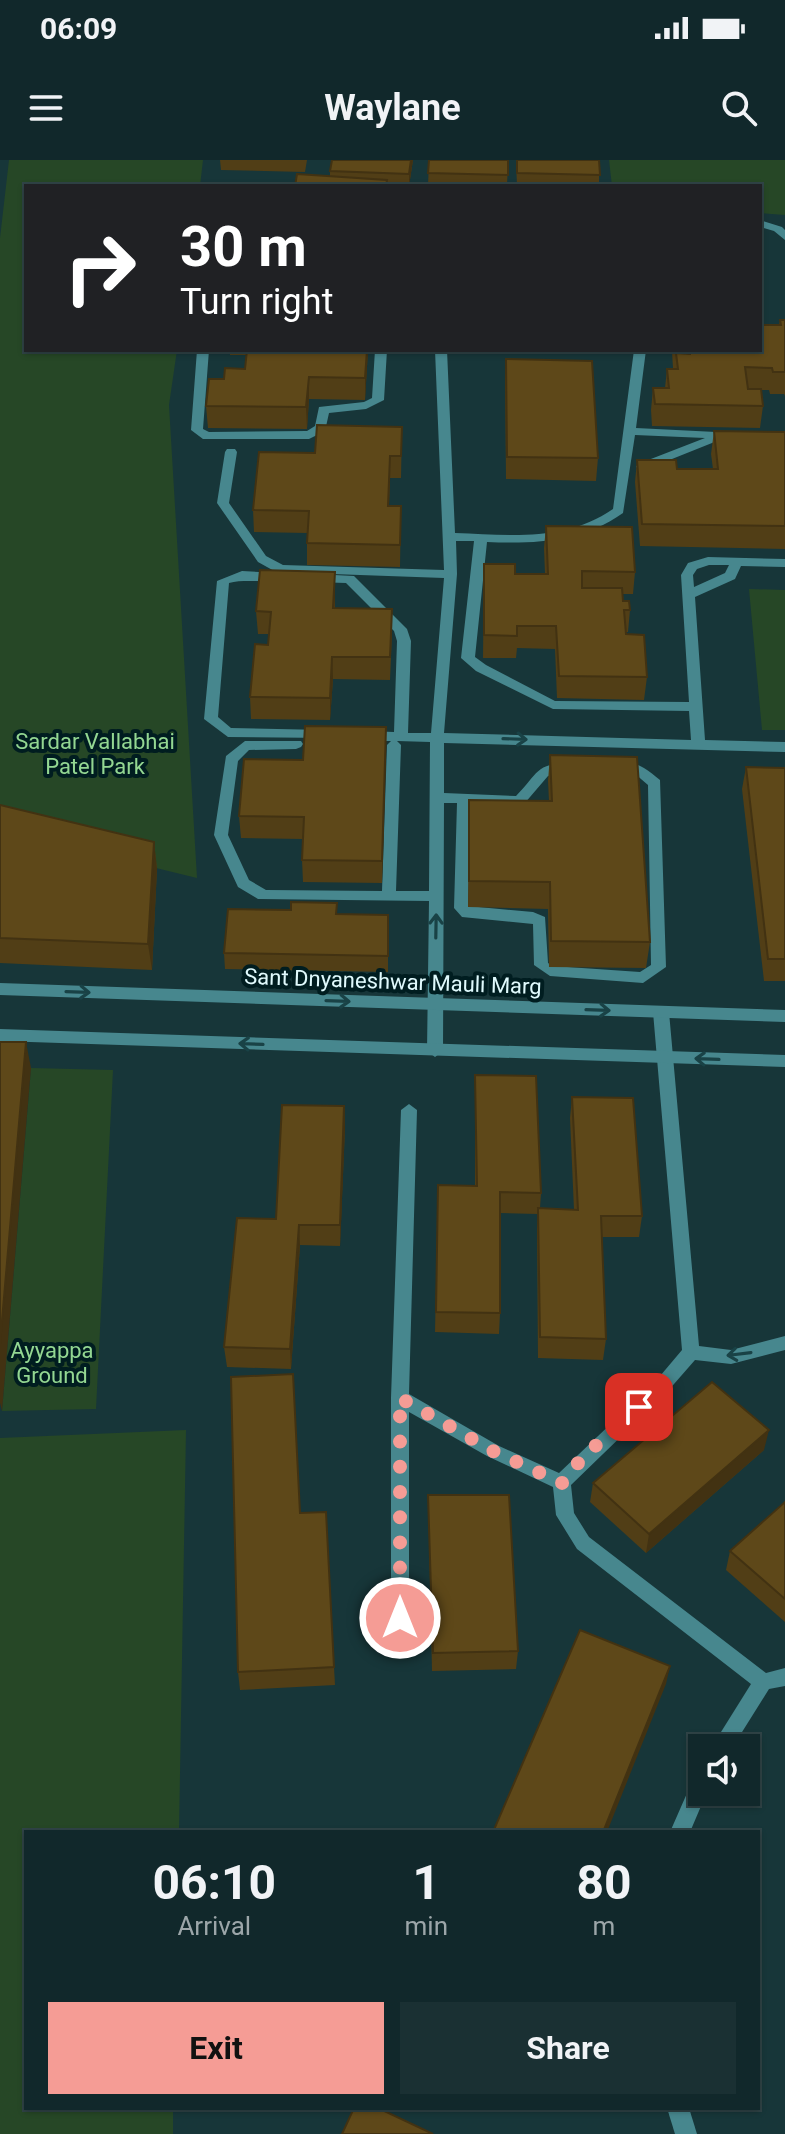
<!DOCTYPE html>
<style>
:root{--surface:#11282b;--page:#1a3033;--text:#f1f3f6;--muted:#9ca6a9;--line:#304447;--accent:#f59c95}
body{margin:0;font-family:Roboto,sans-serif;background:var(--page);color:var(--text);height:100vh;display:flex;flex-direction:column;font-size:30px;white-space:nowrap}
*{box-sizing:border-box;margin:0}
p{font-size:26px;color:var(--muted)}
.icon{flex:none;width:44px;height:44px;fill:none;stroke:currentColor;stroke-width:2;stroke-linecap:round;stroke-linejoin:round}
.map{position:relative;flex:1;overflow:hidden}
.details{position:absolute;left:24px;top:1670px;width:736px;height:280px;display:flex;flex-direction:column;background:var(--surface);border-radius:0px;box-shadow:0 2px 6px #0004,0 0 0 2px var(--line)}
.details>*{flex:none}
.banner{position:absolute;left:24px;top:24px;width:738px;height:168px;border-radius:0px;box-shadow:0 2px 6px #0004,0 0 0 2px var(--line);background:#202124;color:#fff;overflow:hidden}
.buttons{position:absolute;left:688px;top:1574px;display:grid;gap:16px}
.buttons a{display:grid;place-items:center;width:72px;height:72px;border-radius:0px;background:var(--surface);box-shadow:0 2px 6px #0004,0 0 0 2px var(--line);font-size:40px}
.pin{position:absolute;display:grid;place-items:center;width:68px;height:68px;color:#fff;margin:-34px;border-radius:16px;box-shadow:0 4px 12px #0006}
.me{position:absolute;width:88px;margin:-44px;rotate:0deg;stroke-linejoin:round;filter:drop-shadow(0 0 6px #0008)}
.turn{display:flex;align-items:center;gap:28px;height:168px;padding:0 24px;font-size:36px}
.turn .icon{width:104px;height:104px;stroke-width:2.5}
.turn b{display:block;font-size:56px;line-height:68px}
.eta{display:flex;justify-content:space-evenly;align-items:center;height:136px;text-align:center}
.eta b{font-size:48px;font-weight:700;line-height:56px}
.button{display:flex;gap:16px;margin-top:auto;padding:16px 24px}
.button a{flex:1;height:92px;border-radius:0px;background:var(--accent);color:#111;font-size:32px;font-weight:700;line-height:92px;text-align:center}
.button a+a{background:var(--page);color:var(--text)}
.status{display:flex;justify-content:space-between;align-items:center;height:56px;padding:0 40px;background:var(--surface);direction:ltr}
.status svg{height:22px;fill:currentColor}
header{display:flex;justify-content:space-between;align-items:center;height:104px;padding:0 24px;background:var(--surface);font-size:36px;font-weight:700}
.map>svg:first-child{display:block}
.green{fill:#264726}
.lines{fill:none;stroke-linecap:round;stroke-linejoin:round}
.minor{fill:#47878e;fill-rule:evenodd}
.tertiary{fill:#47878e;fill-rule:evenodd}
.wall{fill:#513e16}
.shaded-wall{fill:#423212}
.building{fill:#5e4819;stroke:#423212;stroke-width:2}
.oneway{stroke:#194246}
.route{stroke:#f59c95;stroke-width:14;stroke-dasharray:0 25.2}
.labels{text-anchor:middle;stroke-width:8;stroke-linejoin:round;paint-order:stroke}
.park-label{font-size:22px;fill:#93d792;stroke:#001d20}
.street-label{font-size:22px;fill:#e0fafd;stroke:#001d20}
</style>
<div class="status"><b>06:09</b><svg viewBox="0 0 49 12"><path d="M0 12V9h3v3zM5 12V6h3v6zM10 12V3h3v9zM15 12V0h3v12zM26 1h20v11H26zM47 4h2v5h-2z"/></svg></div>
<header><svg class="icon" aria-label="menu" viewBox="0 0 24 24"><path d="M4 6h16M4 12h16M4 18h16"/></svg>Waylane<svg class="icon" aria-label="search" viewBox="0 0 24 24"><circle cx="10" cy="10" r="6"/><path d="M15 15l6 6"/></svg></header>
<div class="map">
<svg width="785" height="1974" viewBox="0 0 785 1974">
<rect width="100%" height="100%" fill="#173639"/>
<!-- green -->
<g class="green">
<polygon points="9,0 203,0 200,26 26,26 26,190 177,190 169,245 197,718 0,670 0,78"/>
<polygon points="609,0 785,0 785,55 760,53 760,26 612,26"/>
<polygon points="749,429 785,430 785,570 762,570"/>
<polygon points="31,908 113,910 96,1249 2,1251"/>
<polygon points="186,1270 179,1672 26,1672 26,1948 173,1948 173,1974 0,1974 0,1278"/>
</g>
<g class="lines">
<!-- minor -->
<g class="minor">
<polygon points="760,60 782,67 785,70 785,80 774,71 760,67"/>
<polygon points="197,190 209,190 203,269 209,272 307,271 315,266 319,247 364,242 372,238 375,190 387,190 384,240 366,249 329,253 325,271 309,279 203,279 191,270"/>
<path d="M435,190H447L455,373C510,375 566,382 613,349L634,190H646L636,268L736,273V279H722L642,311L636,307L638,304L705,278L635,275L623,353C582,382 536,384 487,382L475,497L486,505L555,541L689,542L681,415L688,403L708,397L785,399V407L741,406L735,419L695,437L705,580L785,582V592L444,583V633L516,636C539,613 534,604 571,602L578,607L576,610L548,616L524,644H471L468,746L533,752L545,757L548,803L553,806L640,812L651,805L648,625L634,613H618L611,608C628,594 646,608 660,620L666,807L643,823L550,816L534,805L533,764L462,757L454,748L457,643H444L443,891L435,897L427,891L429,741L258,739L238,727L214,675L226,596L245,581H301L303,584L301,587L296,589L249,590L238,601L228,675L249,720L266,730L382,731L387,585L391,581H367L360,576L367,571L394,572L397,481L394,471L346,423L315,422L309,418L315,414L354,416L407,469L411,481L408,573H431L444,418L276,412L258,402L217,343L225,292L227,289H235L237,292L229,343L266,396L283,405L444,410ZM456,381H474L461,498L476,511L553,549L689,551L691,580L444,573L457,414ZM709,405H729L725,413L694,427L693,415L697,409ZM397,581L430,582L429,731H396L401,585Z"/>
<path d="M242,411L280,413L286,417C274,425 247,418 229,423L218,557L231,568L324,570L331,575L329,578L228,577L204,559L217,421Z"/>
<polygon points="661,846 669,852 699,1186 731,1190 785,1176 785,1190 731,1204 695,1200 667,1232 571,1325 574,1353 589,1377 766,1513 785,1508 785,1526 769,1529 732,1588 711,1588 751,1524 577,1389 556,1355 553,1327 487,1296 409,1252 409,1458 407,1464 400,1466 393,1464 391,1458 391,1238 401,950 409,944 417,950 409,1234 499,1286 559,1313 655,1222 682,1190 653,852"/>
<polygon points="702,1613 702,1632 707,1632 690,1672 670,1672 695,1615"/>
<polygon points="667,1948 689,1948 697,1974 675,1974"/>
</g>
<!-- tertiary -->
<g class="tertiary">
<polygon points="0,823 785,850 785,862 0,835"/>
<polygon points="0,869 785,895 785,907 0,881"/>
</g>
</g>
<!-- wall -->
<g class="wall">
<polygon points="220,0 307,0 305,12 221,10"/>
<polygon points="413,0 409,26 295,26 330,16 330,11"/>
<polygon points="429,0 508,0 507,26 428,26"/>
<polygon points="516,0 599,0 599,26 517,26"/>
<polygon points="780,160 785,160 785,236 784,234 770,234 769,230 761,230 763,246 760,268 652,266 651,250 653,228 665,228 667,209 673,208 672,192 666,191 666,190 760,190 779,165"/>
<polygon points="230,190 368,190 365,240 309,239 307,269 208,268 206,246 224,219 245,209 247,195 230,195"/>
<polygon points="506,199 598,298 596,321 506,319 505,221"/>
<polygon points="402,267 401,318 390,318 389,346 401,346 400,407 307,405 307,373 254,372 253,350 315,293"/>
<polygon points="714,271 785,272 785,389 640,386 635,322 637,300 677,309 713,309 711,294"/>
<polygon points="546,366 635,412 633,434 622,434 623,441 630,450 628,472 626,472 647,517 644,540 557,538 555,489 517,488 516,498 483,498 484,404 515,414 545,414 544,388"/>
<polygon points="335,434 335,448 392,472 390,520 333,519 330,560 251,559 250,537 268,485 269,474 258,474 256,451"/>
<polygon points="386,567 382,723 303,722 302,700 303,679 241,678 239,656 303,600"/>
<polygon points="550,595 650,782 646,808 549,807 548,749 468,747 469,640 549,641 548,621"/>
<polygon points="746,607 785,608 785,821 764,821 742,629"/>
<polygon points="0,645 154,682 157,709 152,810 0,803"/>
<polygon points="337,743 337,754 388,755 388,812 225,809 224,793 291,750"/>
<polygon points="475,915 541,1033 540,1048 574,1050 570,958 572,937 642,1056 639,1077 602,1077 606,1179 603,1200 538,1198 537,1069 538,1054 500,1053 500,1153 499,1174 435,1172 438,1025 475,1026"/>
<polygon points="344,946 345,968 340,1086 300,1085 291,1209 227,1207 224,1187 276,1059"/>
<polygon points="764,1290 646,1393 590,1342 593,1323"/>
<polygon points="428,1335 518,1491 516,1509 432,1511"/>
<polygon points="785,1342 785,1462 726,1410 730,1391"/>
<polygon points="300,1353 334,1507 335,1525 240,1530 238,1512"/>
</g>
<!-- shaded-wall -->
<g class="shaded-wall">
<polygon points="411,0 413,0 409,26 409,14"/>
<polygon points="367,190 368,190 365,240 365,218"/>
<polygon points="309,217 309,239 307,269 306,247"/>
<polygon points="335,412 335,434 333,471 333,448"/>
<polygon points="332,497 333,519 330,560 330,538"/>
<polygon points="386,567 386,589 382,723 382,701"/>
<polygon points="154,682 157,709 152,810 148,784"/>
<polygon points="26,882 31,908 2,1251 0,1243 0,1184"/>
<polygon points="344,946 345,968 340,1086 340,1065"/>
<polygon points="299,1065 300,1085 291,1209 290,1189"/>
<polygon points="769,1270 764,1290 646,1393 649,1374"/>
<polygon points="670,1506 666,1524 607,1672 603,1672"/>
</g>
<!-- building -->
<g class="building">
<polygon points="332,0 411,0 409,14 330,11"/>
<polygon points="429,0 508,0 508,15 428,13"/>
<polygon points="517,0 599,0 600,15 517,13"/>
<polygon points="297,14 387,20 386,26 295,26"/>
<polygon points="780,160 785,160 785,212 773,212 772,208 745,207 748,229 761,229 763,246 655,244 653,228 669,228 667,209 678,209 676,193 690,194 690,190 760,190 760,165 781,165"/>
<polygon points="247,190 367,190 365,218 309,217 306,247 206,246 209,219 224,219 225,208 245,209"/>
<polygon points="506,199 592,201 598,298 507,297"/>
<polygon points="317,265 402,267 401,296 390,296 388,346 401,346 400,385 307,383 309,351 253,350 259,292 315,293"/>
<polygon points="714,271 785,272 785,366 642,364 637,300 676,300 677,309 718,309"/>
<polygon points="546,366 632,367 635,412 582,411 582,428 622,428 623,441 629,441 630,450 624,450 626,474 644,475 647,517 559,516 556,466 517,466 517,476 484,475 484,404 515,404 515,414 548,414"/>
<polygon points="260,410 335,412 333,448 392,449 390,497 332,497 330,538 250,537 255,484 268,485 271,452 256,451"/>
<polygon points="305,566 386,567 382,701 302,700 304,657 239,656 244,599 303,600"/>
<polygon points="550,595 637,597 650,782 551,781 550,722 469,721 469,640 552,641"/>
<polygon points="746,607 785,608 785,799 768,799"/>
<polygon points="0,645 154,682 148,784 0,778"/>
<polygon points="291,742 337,743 336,754 388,755 388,796 224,793 228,749 291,750"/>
<polygon points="0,882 26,882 0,1184"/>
<polygon points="475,915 536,916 541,1033 500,1032 500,1153 436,1152 438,1025 477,1026"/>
<polygon points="572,937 633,938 642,1056 601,1056 606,1179 540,1177 538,1048 578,1050"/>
<polygon points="282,945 344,946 340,1065 299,1065 290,1189 224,1187 237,1058 276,1059"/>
<polygon points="293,1214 300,1353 326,1352 334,1507 238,1512 231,1217"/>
<polygon points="712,1222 769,1270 649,1374 593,1323"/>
<polygon points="428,1335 509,1335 518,1491 433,1493"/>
<polygon points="785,1342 785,1439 730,1391"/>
<polygon points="580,1470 670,1506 603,1672 493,1672"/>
<polygon points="354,1948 378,1948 433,1974 342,1974"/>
</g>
<!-- one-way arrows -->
<defs><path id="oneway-shaft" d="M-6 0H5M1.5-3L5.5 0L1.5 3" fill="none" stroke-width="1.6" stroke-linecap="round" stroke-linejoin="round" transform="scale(2)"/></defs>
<g class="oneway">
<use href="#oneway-shaft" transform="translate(515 579) rotate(2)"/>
<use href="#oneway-shaft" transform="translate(436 766) rotate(-89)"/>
<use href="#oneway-shaft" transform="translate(78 832) rotate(2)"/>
<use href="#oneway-shaft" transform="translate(338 841) rotate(2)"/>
<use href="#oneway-shaft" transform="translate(598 850) rotate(2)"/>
<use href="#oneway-shaft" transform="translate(251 884) rotate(-178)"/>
<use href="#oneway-shaft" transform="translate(707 899) rotate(-178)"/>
<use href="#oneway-shaft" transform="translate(739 1194) rotate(173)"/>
</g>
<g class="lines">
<!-- route -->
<polyline class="route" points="400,1458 400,1238 493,1291 562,1323 583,1297 639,1247"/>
</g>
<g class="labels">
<!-- park labels -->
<g class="park-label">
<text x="95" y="589">Sardar Vallabhai<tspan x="95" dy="25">Patel Park</tspan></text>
<text x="52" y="1198">Ayyappa<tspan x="52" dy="25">Ground</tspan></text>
</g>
<!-- street labels -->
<g class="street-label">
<text transform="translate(393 821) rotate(2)" y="8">Sant Dnyaneshwar Mauli Marg</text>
</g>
</g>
</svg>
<div class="buttons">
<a><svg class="icon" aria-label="sound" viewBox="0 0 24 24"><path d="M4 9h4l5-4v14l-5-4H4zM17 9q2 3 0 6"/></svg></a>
</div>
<div class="pin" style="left:639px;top:1247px;background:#d93025"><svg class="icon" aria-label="arrive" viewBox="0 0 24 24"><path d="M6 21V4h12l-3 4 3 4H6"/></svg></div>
<svg class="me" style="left:400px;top:1458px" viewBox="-20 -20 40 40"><circle r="17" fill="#f59c95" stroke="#fff" stroke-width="3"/><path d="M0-11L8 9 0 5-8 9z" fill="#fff"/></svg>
<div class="banner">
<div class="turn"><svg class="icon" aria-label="right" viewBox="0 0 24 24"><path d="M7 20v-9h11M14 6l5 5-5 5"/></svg><div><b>30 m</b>Turn right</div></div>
</div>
<section class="details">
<div class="eta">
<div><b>06:10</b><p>Arrival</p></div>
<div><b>1</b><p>min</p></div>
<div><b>80</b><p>m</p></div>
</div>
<div class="button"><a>Exit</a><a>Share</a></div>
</section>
</div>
